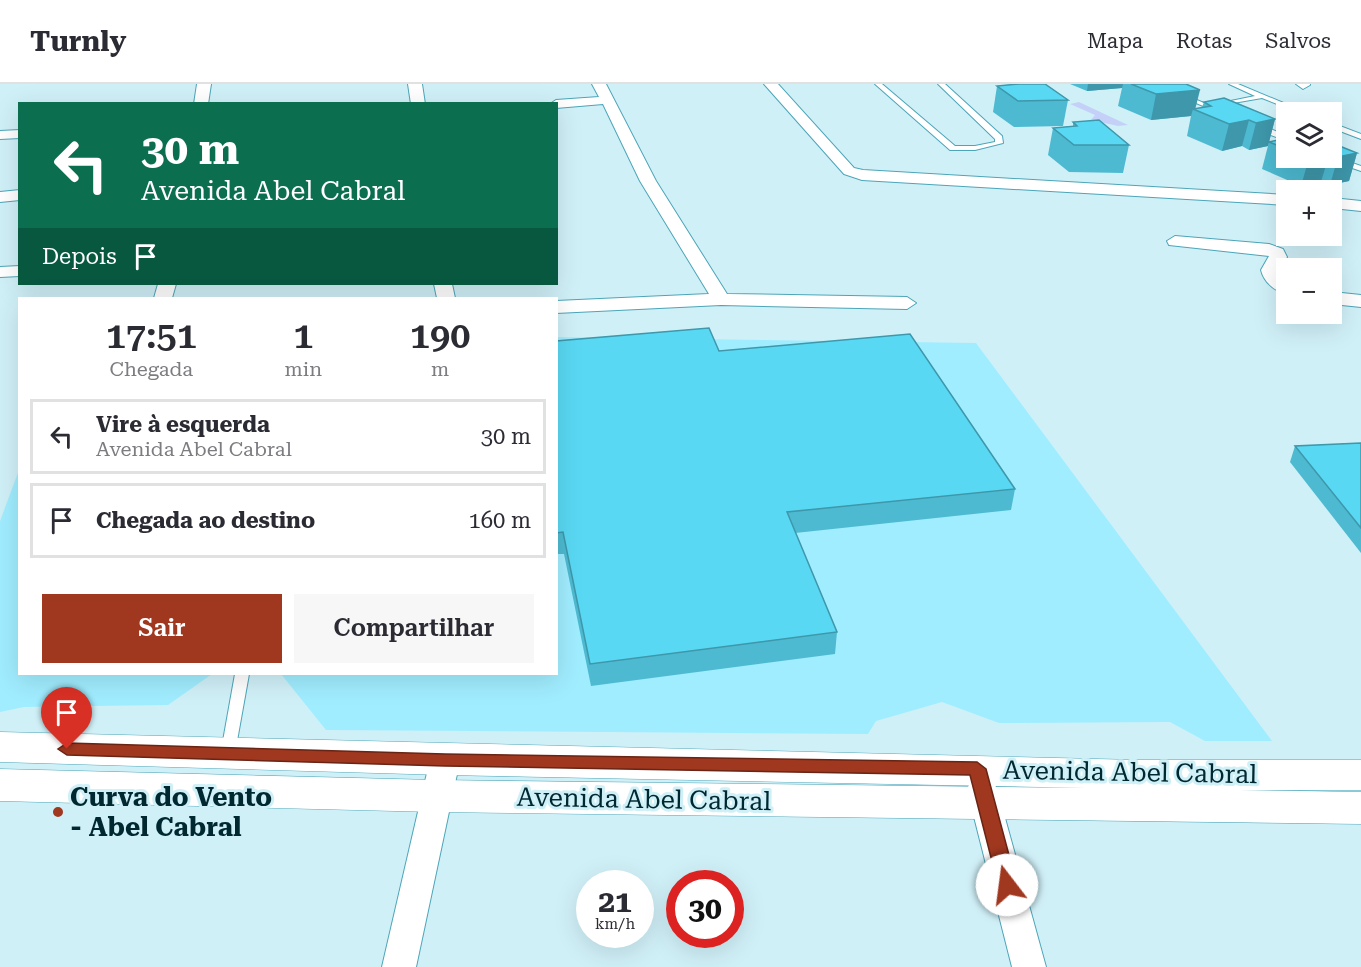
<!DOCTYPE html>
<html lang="pt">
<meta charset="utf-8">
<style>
:root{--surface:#fff;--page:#f7f7f7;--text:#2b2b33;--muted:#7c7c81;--line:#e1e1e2;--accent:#a0371f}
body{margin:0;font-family:"Roboto Serif",serif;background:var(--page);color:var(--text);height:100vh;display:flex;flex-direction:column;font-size:22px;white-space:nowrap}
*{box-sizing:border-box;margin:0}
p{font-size:20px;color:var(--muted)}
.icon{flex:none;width:33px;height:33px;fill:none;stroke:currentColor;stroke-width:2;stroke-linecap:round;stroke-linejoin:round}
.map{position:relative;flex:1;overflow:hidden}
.panel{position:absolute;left:18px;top:213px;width:540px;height:378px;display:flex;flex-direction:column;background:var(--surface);border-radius:0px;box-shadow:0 6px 24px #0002}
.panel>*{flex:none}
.top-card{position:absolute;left:18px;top:18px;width:540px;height:183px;border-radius:0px;box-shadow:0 6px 24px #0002;background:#0b6e4f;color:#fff;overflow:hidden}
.fabs{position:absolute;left:1276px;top:18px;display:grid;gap:12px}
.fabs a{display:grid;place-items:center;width:66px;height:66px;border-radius:0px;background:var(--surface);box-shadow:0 6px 24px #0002;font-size:30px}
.speed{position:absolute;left:576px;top:786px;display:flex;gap:12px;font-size:30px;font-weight:700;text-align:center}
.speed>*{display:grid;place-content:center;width:78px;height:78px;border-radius:50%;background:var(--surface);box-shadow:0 6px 24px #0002;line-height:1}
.speed small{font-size:15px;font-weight:400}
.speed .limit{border:9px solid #d22;background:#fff;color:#111}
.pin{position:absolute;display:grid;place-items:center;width:51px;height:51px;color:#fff;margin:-62px -26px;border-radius:50% 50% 50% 0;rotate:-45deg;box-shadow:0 0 6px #0007}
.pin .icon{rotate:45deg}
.me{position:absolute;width:66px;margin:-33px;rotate:345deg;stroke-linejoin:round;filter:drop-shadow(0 0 4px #0008)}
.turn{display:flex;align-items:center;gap:21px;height:126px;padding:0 24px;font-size:27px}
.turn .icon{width:78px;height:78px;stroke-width:2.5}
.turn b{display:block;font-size:42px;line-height:51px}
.then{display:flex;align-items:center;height:57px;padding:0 24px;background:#0003;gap:12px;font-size:22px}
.eta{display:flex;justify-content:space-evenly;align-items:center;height:102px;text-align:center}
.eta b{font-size:36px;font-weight:600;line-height:42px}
.button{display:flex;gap:12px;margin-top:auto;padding:12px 24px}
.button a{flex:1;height:69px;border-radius:0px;background:var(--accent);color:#fff;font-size:24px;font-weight:600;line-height:69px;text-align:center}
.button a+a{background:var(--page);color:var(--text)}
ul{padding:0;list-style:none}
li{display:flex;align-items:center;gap:18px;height:75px;margin:0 12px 9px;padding:0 12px;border:3px solid var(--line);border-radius:0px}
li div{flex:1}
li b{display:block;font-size:22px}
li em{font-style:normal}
header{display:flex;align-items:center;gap:36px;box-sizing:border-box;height:84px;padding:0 30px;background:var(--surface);border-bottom:2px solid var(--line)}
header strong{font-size:28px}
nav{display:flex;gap:33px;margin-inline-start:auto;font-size:21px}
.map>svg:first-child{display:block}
.built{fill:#a0edff}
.water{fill:#c5d0f9}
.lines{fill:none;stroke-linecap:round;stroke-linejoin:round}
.service-casing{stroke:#4ca5b8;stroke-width:2}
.minor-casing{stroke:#4ca5b8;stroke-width:2}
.secondary-casing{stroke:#4ca5b8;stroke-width:1}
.service{fill:#fff;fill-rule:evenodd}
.minor{fill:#fff;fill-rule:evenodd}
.secondary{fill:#fff;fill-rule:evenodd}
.wall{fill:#4dbad1}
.shaded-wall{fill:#3e97aa}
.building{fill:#59d8f3;stroke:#3e97aa;stroke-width:1.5}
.route{fill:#a0371f;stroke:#682414;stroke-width:1.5}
.poi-dot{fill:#a0371f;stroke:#d0f0f8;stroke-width:2}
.labels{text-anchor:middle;stroke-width:6;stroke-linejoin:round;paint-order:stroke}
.near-street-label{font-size:26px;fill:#002830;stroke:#d0f0f8}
.near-poi-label{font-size:26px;font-weight:bold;fill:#002830;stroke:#d0f0f8;text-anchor:start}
</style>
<header>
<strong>Turnly</strong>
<nav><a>Mapa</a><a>Rotas</a><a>Salvos</a></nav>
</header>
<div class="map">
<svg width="1361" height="883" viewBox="0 0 1361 883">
<rect width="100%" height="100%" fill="#d0f0f8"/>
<!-- built -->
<g class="built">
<polygon points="557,253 976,259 1272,657 1205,657 1170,638 999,639 942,618 876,637 868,650 326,646 281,590 556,590"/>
<polygon points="19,386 20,590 212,590 168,621 24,623 0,628 0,437"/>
</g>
<!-- water -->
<polygon class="water" points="1079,18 1128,41 1118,42 1091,36 1095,31 1070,20"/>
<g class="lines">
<!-- service casing -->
<g class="service-casing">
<g id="service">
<polygon points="875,0 882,0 955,62 975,62 995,58 995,55 938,0 945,0 1002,52 1003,59 975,66 950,66"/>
<polygon points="1151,0 1160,0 1220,26 1215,27"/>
<polygon points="1229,0 1238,0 1305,28 1297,28 1262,14 1216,22 1216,20 1255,12"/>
<polygon points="1332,39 1361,50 1361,55 1332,44"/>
<polygon points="1255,41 1261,41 1287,52 1287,57 1255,45"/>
<polygon points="1332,72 1361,82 1361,87 1329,76 1329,74 1332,74"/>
<polygon points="235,590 249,590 235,668 233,672 228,673 223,672 221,668"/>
</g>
</g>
<!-- minor casing -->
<g class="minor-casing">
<g id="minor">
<polygon points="197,0 211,0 208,20 194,20"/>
<polygon points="408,0 422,0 425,20 411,20"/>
<polygon points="592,0 606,0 656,97 727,210 907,213 916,219 907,225 721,221 556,229 556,217 709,210 640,97 603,20 556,24 556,20 550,20 556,16 599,13"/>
<polygon points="764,0 778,0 854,84 863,86 1287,111 1287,121 862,96 844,90"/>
<polygon points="1296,0 1310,0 1310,1 1303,5"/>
<polygon points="20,46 20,54 0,55 0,47"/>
<polygon points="20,106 20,116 0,118 0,108"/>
<polygon points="1332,114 1361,117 1361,127 1332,124"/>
<path d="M1175,152L1269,160L1283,165L1287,173L1279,186L1280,192L1287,196V210C1274,207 1264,198 1261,186L1269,172L1169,161L1167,157Z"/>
<polygon points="20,182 20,192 0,193 0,183"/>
<polygon points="158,200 176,200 172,214 154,214"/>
<polygon points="434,200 452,200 455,214 437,214"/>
<polygon points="1332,208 1361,211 1361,223 1332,220"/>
<polygon points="445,665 456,668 460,676 416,883 382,883 430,676 434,668"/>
<polygon points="982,694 993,697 997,705 1046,883 1012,883 967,705 971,697"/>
</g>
</g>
<!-- secondary casing -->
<g class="secondary-casing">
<polygon id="secondary" points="0,648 1137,676 1361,676 1361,706 1239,706 1361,708 1361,740 435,728 0,717 0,685 435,696 1087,704 445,691 0,678"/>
</g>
<!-- service -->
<use href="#service" class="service"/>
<!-- minor -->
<use href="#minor" class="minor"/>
<!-- secondary -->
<use href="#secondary" class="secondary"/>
</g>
<!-- wall -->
<g class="wall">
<polygon points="1014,0 1045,0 1068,16 1063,42 1014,43 993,28 997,2"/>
<polygon points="1070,0 1131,0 1196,25 1202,23 1204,18 1275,35 1268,62 1249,66 1242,62 1222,67 1187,52 1191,32 1151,36 1118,22 1122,4 1087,7"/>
<polygon points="1073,38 1129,61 1123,89 1069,88 1048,71 1053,44 1073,42"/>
<polygon points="1287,48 1287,74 1332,74 1332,59 1357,69 1349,97 1330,101 1321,98 1301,102 1262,85 1269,58 1278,56 1280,49"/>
<polygon points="556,257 719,267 1015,405 1011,426 795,449 837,548 835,570 591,602 564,470 556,470"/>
<polygon points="1361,359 1361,469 1290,378 1295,362"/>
</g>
<!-- shaded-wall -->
<g class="shaded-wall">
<polygon points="1088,0 1123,0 1122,4 1087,7"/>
<polygon points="1200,6 1195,26 1193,25 1191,32 1151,36 1156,10"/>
<polygon points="1275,35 1268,62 1249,66 1256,39"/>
<polygon points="1249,36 1242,62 1222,67 1229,40"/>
<polygon points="1357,69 1349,97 1330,101 1338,73"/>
<polygon points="1309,74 1328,74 1321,98 1301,102"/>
</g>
<!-- building -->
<g class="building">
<polygon points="1019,0 1045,0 1068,16 1018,17 997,2"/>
<polygon points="1131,0 1186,0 1200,6 1156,10"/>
<polygon points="1224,14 1275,35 1256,39 1249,36 1229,40 1193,25 1211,22 1204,18"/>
<polygon points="1099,36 1129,61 1074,61 1053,44 1077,42 1073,38"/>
<polygon points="1287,48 1287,53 1280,49"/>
<polygon points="1287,54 1287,65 1269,58"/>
<polygon points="1332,59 1357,69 1338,73 1332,71"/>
<polygon points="709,244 719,267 910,250 1015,405 787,428 837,548 590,580 563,448 556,449 556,257"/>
<polygon points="1361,359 1361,444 1295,362"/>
</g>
<!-- route -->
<polygon class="route" points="67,659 445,670 977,678 986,685 1017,801 1014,806 1007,809 1001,806 998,801 970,691 445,682 67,671 58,665"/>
<!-- markers -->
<circle class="poi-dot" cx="58" cy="728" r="6"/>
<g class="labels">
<!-- near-street labels -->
<g class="near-street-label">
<text transform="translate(1130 688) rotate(1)" y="9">Avenida Abel Cabral</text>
<text transform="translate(644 715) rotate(1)" y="9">Avenida Abel Cabral</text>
</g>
<!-- near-poi labels -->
<g class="near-poi-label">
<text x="70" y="722">Curva do Vento<tspan x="70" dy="30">- Abel Cabral</tspan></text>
</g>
</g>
</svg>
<div class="fabs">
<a><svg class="icon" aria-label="layers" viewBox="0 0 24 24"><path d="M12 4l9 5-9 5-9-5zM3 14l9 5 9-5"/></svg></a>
<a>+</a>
<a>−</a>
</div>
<div class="speed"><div>21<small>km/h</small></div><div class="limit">30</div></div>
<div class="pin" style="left:67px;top:665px;background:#d93025"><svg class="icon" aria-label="arrive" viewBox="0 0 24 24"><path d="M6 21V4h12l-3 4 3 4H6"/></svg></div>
<svg class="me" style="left:1007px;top:801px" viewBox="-20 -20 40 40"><circle r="19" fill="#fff"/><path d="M0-13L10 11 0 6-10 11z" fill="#a0371f"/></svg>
<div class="top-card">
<div class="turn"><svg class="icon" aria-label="left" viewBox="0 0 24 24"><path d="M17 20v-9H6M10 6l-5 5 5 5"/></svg><div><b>30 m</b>Avenida Abel Cabral</div></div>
<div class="then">Depois<svg class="icon" aria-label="arrive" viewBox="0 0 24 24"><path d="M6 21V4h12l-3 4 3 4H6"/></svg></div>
</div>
<section class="panel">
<div class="eta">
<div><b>17:51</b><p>Chegada</p></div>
<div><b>1</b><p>min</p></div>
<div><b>190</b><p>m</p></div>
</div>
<ul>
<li><svg class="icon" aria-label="left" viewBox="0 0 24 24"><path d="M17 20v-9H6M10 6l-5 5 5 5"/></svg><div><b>Vire à esquerda</b><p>Avenida Abel Cabral</p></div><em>30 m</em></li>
<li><svg class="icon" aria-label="arrive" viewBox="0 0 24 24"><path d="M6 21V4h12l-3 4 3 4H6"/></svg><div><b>Chegada ao destino</b></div><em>160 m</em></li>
</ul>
<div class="button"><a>Sair</a><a>Compartilhar</a></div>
</section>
</div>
